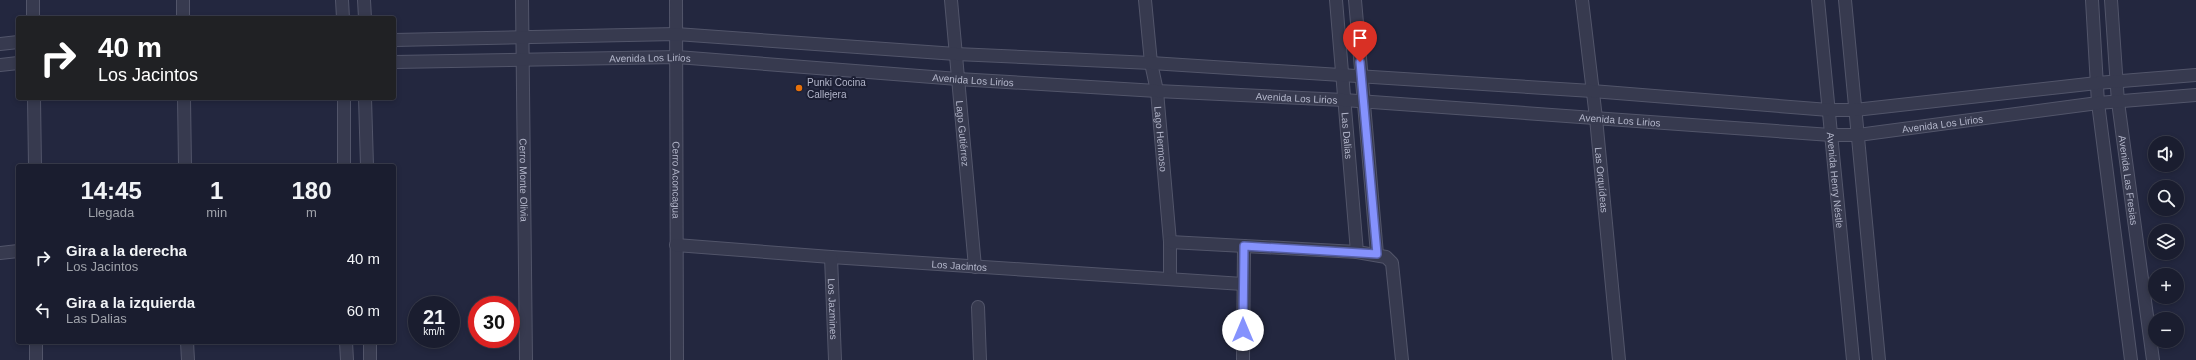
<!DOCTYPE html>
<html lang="es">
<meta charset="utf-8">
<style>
:root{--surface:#1a1d2f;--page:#232637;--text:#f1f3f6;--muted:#9fa2aa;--line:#383b4b}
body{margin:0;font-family:Arial,sans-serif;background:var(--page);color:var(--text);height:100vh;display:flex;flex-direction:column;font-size:15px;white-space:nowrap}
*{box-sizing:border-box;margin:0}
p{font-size:13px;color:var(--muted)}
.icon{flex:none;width:22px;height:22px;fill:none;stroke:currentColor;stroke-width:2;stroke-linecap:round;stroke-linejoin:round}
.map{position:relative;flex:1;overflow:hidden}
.side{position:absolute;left:16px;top:164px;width:380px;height:180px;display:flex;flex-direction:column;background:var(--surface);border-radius:4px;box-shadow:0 2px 6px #0003,0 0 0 1px var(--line)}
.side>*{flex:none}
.hud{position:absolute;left:16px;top:16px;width:380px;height:84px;border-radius:4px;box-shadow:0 2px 6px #0003,0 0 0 1px var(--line);background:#202124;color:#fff;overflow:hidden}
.controls{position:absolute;left:2148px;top:136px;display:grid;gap:8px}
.controls a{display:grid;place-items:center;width:36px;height:36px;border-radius:50%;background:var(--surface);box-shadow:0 2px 6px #0003,0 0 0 1px var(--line);font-size:20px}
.speed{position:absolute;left:408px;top:296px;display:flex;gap:8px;font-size:20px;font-weight:700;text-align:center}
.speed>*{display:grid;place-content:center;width:52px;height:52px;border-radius:50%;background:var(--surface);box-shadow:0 2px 6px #0003,0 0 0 1px var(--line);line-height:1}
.speed small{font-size:10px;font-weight:400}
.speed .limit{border:6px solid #d22;background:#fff;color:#111}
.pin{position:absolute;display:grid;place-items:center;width:34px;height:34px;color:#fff;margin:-41px -17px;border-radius:50% 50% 50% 0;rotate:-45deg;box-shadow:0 0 4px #0007}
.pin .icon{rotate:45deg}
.me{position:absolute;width:44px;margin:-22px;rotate:0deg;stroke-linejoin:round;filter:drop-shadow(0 0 3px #0008)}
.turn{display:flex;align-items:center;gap:14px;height:84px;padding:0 16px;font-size:18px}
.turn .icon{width:52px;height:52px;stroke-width:2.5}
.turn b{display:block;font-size:28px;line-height:34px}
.eta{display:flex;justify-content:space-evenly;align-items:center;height:68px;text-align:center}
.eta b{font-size:24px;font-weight:600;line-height:28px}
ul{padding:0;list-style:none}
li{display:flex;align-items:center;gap:12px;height:52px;padding:0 16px}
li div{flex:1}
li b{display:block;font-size:15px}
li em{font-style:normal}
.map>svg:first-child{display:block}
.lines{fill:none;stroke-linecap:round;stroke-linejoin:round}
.minor-casing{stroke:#52556a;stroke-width:14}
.minor{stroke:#373a4f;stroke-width:12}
.route-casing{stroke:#565fa4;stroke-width:10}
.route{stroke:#8592fd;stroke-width:7}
.food-dot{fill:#e8710a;stroke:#1c1f34;stroke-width:1.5}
.labels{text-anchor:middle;stroke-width:4;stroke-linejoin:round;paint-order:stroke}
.street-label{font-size:10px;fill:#b3b6ca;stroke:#1c1f34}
.poi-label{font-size:10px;fill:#b3b6ca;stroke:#1c1f34;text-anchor:start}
</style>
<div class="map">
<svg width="2196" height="360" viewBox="0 0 2196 360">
<rect width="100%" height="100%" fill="#23273f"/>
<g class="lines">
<!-- minor casing -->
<g class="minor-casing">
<g id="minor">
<polyline points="33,0 33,18"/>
<polyline points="183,0 183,18"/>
<polyline points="342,0 343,18"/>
<polyline points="364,0 365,18"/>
<path id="s1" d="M522,0L526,360"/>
<path id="s2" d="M676,0L677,360"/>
<path id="s3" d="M951,0L975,267"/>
<path id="s4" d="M1145,0L1151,63L1157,91L1170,242V279"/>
<path id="s5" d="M1336,0L1357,252L1386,257L1392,263L1402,360"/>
<polyline points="1355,0 1377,254"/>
<path id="s6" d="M1582,0L1596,118L1619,360"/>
<path id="s7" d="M1818,0L1853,360"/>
<polyline points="1845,0 1879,360"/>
<polyline points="2092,0 2098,103 2131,360"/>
<path id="s8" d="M2111,0L2118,102L2153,360"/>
<polyline points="394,40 676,34 956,54 1151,63 1592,91 1829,110 1855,110 2097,83 2196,75"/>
<polyline points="0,44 18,42"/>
<path id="s9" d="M394,62L677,57L958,79L1157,91L1344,100L1831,135H1858L2098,103L2196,95"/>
<polyline points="0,65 18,63"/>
<polyline points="34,98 35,166"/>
<polyline points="184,98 185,166"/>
<polyline points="344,98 344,166"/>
<polyline points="365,98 367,166"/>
<polyline points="1170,242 1357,252"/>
<path id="s10" d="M676,245L831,257L1243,284"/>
<polyline points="0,253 18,251"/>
<path id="s11" d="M831,257L835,360"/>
<polyline points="978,307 980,360"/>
<polyline points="36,342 36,360"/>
<polyline points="187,342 188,360"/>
<polyline points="346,342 347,360"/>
<polyline points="370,342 370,360"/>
<polyline points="1243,360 1244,246"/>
</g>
</g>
<!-- minor -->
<use href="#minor" class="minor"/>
</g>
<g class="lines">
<!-- route casing -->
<g class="route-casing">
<polyline id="route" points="1243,330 1244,246 1377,254 1360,62"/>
</g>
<!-- route -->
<use href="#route" class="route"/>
</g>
<!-- markers -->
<circle class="food-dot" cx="799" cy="88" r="4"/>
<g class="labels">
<!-- street labels -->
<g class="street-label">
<text dy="4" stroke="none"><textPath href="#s9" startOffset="256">Avenida Los Lirios</textPath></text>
<text dy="4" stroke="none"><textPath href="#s9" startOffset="580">Avenida Los Lirios</textPath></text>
<text dy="4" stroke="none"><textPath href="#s9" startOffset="904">Avenida Los Lirios</textPath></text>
<text dy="4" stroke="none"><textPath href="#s9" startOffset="1228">Avenida Los Lirios</textPath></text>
<text dy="4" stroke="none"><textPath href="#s9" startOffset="1552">Avenida Los Lirios</textPath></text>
<text dy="4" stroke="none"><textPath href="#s3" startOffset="134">Lago Gutiérrez</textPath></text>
<text dy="4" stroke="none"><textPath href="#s5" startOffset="136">Las Dalias</textPath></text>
<text dy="4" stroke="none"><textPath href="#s4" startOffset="140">Lago Hermoso</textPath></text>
<text dy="4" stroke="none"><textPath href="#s1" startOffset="180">Cerro Monte Olivia</textPath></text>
<text dy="4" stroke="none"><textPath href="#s2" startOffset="180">Cerro Aconcagua</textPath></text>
<text dy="4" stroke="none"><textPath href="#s6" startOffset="181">Las Orquídeas</textPath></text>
<text dy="4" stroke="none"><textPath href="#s7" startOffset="181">Avenida Henry Néstle</textPath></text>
<text dy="4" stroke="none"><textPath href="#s8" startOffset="181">Avenida Las Fresias</textPath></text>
<text dy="4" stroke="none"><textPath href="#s10" startOffset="284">Los Jacintos</textPath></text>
<text dy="4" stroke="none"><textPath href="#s11" startOffset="52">Los Jazmines</textPath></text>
</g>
<!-- poi labels -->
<g class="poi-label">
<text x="807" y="86">Punki Cocina<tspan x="807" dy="12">Callejera</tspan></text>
</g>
</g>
</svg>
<div class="controls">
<a><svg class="icon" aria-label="sound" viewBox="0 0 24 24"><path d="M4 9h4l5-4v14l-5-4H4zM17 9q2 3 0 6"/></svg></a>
<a><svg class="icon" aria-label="search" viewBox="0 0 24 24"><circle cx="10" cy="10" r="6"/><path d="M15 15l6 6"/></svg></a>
<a><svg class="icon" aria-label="layers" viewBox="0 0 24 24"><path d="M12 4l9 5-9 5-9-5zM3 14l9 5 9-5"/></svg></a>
<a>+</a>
<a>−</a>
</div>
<div class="speed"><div>21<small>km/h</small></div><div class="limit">30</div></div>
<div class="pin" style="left:1360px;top:62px;background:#d93025"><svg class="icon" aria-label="arrive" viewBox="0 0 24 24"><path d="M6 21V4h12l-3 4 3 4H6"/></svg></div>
<svg class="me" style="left:1243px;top:330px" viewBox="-20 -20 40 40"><circle r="19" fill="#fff"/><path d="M0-13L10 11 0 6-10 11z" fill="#8592fd"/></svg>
<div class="hud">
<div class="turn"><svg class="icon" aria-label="right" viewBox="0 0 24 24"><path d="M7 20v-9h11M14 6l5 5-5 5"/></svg><div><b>40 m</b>Los Jacintos</div></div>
</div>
<section class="side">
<div class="eta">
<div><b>14:45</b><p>Llegada</p></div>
<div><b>1</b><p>min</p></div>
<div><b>180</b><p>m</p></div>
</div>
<ul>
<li><svg class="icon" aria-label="right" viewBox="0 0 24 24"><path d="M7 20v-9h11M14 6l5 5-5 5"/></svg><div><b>Gira a la derecha</b><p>Los Jacintos</p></div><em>40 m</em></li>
<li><svg class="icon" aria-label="left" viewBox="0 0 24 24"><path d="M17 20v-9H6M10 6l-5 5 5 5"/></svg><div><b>Gira a la izquierda</b><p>Las Dalias</p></div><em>60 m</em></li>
</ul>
</section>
</div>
